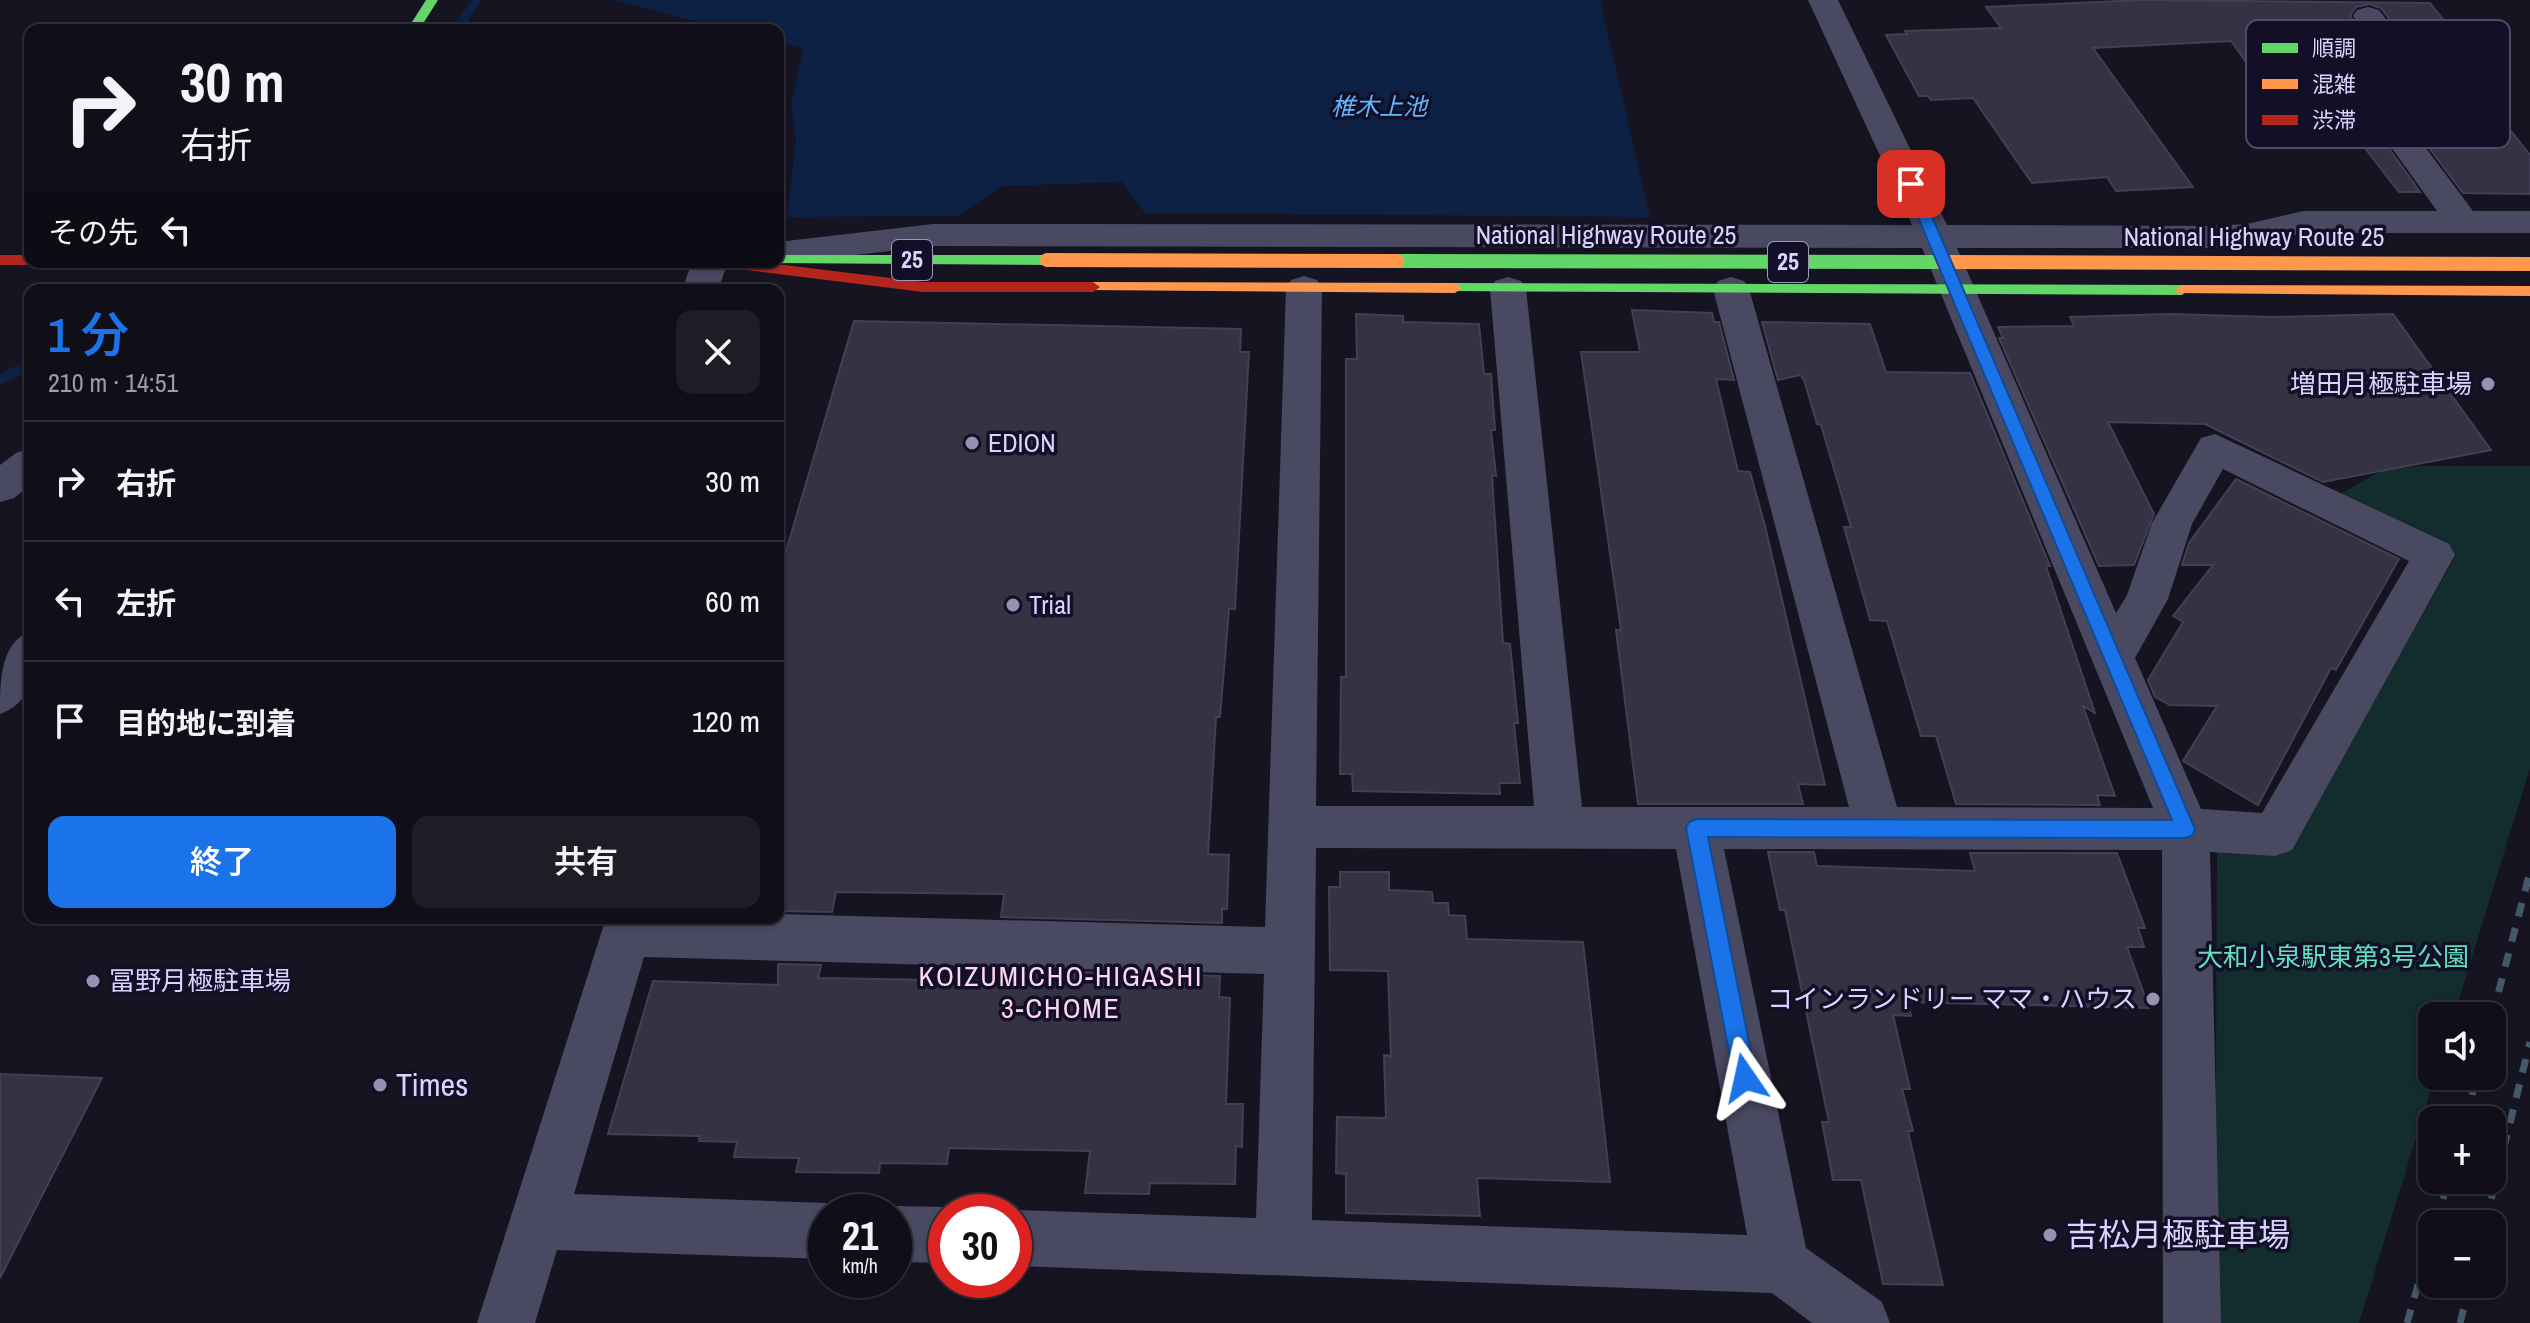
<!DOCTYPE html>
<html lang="ja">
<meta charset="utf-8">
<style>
:root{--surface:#100f19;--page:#1e1d26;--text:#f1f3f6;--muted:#9c9ca2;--line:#302f38;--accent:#1a73e8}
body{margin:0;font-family:"Archivo Narrow","Noto Sans JP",sans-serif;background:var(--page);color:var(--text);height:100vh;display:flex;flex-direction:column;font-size:30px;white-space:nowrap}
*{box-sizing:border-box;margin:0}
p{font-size:26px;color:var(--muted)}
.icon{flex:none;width:44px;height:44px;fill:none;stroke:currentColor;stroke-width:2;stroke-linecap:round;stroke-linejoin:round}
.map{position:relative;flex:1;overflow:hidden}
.sheet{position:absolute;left:24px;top:284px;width:760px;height:640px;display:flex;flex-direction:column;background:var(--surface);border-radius:16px;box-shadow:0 2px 6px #0004,0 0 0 2px var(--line)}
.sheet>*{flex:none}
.top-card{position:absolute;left:24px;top:24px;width:760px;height:244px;border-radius:16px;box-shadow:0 2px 6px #0004,0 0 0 2px var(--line);background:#100f19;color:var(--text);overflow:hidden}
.tools{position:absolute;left:2418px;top:1002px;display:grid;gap:16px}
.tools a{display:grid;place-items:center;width:88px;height:88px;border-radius:16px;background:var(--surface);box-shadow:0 2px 6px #0004,0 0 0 2px var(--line);font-size:40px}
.speed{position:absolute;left:808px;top:1194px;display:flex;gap:16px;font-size:40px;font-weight:700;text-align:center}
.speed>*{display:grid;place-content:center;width:104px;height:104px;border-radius:50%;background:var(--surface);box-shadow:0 2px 6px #0004,0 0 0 2px var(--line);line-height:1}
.speed small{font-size:20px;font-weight:400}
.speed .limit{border:12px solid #d22;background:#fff;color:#111}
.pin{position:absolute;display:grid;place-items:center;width:68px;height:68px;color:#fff;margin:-34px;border-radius:16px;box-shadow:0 4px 12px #0006}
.me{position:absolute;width:88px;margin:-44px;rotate:349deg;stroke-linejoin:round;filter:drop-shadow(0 0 6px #0008)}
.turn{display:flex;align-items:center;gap:28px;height:168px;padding:0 24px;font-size:36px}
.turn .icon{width:104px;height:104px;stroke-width:2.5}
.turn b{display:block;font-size:56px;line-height:68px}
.then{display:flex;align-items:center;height:76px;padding:0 24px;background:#0003;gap:16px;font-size:30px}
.round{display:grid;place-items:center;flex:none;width:84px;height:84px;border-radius:16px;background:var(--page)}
.headline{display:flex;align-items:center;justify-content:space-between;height:136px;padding:0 24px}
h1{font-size:48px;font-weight:600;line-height:60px;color:var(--accent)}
.cta{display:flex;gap:16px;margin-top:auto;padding:16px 24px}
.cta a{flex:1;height:92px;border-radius:16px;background:var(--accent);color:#fff;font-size:32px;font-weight:600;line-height:92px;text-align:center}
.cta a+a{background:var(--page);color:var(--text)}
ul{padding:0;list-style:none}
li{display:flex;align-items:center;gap:24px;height:120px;padding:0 24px;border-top:2px solid var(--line)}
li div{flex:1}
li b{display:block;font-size:30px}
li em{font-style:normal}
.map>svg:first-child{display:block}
.green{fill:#132c2d}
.water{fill:#0d2144}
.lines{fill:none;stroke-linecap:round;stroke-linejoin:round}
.stream{fill:#0d2144;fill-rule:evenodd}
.building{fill:#343243;stroke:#433f54;stroke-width:2}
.street{fill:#4a4962;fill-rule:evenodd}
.fast{fill:#63d668;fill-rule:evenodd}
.slow{fill:#ff974d;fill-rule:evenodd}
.jam{fill:#b3261e;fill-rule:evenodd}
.rail{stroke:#43596b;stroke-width:7;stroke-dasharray:14 12;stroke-linecap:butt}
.fast-bridge{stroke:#63d668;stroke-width:14}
.slow-bridge{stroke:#ff974d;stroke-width:14}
.route{fill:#1a73e8;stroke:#114b97;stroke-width:2}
.poi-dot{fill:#9591b1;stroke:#130f26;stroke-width:3}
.labels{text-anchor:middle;stroke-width:7;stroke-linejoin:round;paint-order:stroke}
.far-water-label{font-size:24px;font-style:italic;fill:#62b6ff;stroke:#130f26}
.shield{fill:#130f26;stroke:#9e99be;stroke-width:2}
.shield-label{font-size:24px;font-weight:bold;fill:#d9d4ff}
.street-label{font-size:26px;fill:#d9d4ff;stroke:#130f26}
.poi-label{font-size:26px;fill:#d9d4ff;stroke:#130f26;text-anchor:start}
.park-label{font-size:26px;fill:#5fe0c0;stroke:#130f26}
.neighbourhood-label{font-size:28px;letter-spacing:2px;fill:#ffd6f0;stroke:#130f26}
.near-poi-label{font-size:32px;fill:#d9d4ff;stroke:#130f26;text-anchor:start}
.key{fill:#130f26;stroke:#4e4a67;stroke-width:2}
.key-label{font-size:22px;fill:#d9d4ff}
</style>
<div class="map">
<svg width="2530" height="1323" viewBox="0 0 2530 1323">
<rect width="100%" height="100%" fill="#161421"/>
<!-- green -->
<polygon class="green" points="2419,466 2530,466 2530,768 2454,1016 2432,1016 2432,1076 2435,1076 2359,1323 2215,1323 2217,847 2290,849 2455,557 2340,494 2381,471"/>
<!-- water -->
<polygon class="water" points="612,0 1600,0 1650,217 1145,213 1122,182 1002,186 957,216 787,217 796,139 791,105 803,48 778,42 778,30 731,30"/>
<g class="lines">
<!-- stream -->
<g class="stream">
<polygon points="472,0 482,0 462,30 451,30"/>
<polygon points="30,359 30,370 0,385 0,374"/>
</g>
</g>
<!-- building -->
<g class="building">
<polygon points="2142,0 2430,3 2507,100 2487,100 2530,155 2530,194 2463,193 2379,81 2410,64 2414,52 2381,8 2369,4 2356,7 2350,16 2375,50 2344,67 2338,77 2420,192 2399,192 2327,99 2291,125 2231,41 2093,48 2193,187 2116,191 2107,177 2032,183 1973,98 1931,100 1928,96 1919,96 1886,35 1907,34 1905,31 2001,28 1986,7"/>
<polygon points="1632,310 1712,313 1714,322 1719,322 1734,380 1716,379 1738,471 1750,472 1765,526 1825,785 1798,784 1803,804 1638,804 1616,630 1621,630 1581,352 1640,352"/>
<polygon points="1356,314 1403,316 1403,322 1479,324 1484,374 1491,374 1495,430 1491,430 1496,476 1492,475 1503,643 1510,644 1518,723 1514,723 1520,783 1499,783 1500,794 1353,791 1352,774 1340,774 1341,677 1346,677 1346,359 1357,359"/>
<polygon points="2170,314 2273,317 2393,314 2491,450 2323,482 2205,424 2108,422 2154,514 2134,565 2099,566 1999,338 2003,338 1998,327 2074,326 2070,317"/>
<polygon points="854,321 1241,329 1240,352 1249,352 1235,609 1229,609 1220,717 1216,717 1208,854 1229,855 1227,909 1222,909 1222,923 1001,917 1004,894 836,892 832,912 778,911 778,578"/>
<polygon points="1762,322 1870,324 1886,372 1970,373 2050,566 2046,566 2095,713 2083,706 2115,796 2097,795 2100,805 1956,804 1936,736 1921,736 1887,621 1870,620 1844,527 1851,527 1821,425 1817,424 1804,380 1800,375 1778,380"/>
<polygon points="2236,479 2399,559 2336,670 2331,668 2258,805 2183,761 2217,706 2170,705 2155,697 2148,680 2183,622 2173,616 2213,565 2182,565 2189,543"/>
<polygon points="1768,852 1814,852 1817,866 1975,871 1970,853 2117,853 2145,928 2138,928 2144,947 2127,947 2149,1008 1908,1002 1911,1016 1893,1015 1910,1089 1902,1089 1913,1131 1908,1131 1943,1285 1883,1284 1861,1180 1833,1180 1822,1122 1829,1122 1785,910 1780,910"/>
<polygon points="1340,872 1389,872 1389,890 1432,892 1433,903 1448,903 1449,915 1465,916 1467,939 1583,942 1610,1182 1477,1178 1480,1216 1346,1213 1346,1174 1336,1173 1337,1117 1386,1118 1384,1055 1391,1056 1388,971 1330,970 1329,887 1340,887"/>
<polygon points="778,964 821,965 818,978 993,981 994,970 1220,976 1219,997 1230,998 1226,1104 1243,1104 1242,1147 1236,1146 1235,1184 1150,1183 1149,1194 1085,1193 1090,1151 949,1148 947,1164 880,1163 879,1173 796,1172 799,1158 734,1157 737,1142 699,1141 700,1136 608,1134 653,981 778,985"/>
<polygon points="0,1074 102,1078 0,1278"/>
</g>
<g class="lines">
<!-- street -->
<g class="street">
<path d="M1808,0H1838L1947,225L2209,226L2247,224L2303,211H2437L2341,77L2346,70L2379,51L2353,16L2357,10L2368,7L2379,10L2412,54L2408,61L2375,80L2473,211H2530V233H2303L2247,246L2209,248H1957L2116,613L2127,595L2152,523L2201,438L2215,434L2449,544L2455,555L2292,850L2275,856L2210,852L2221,1323H2163L2162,850L1724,849L1806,1248L1882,1302L1890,1323H1812L1772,1293L1014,1266V1212H1008L1014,1210L1256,1218L1264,974L644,957L574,1194L826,1203L846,1212H826V1259L557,1250L535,1323H477L606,918H778V914L1265,927L1286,288L1291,280L1304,276L1317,280L1322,288L1316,806H1534L1490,289L1495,281L1508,277L1521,281L1526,289L1582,807H1849L1713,289L1718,281L1731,277L1744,281L1749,289L1897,807L2153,808L1922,248L933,246L778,264L769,262H778V242L933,224L1912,225ZM2223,469L2409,561L2262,813L2201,809L2135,658L2168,599L2192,524ZM1316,848L1676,849L1747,1235L1312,1220Z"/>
<polygon points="692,262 728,262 718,290 682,290"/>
<polygon points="30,448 30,485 14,498 0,502 0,465 16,453"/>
<path d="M30,631C30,665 39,700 0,714C0,681 0,644 30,631Z"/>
<polygon points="894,1206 946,1207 959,1212 946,1212 946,1263 894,1262 894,1212 879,1212"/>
</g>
<!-- fast -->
<g class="fast">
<polygon points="426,0 438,0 419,30 407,30"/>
<polygon points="778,255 1047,255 1054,260 1047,265 773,263 778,262"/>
<polygon points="1455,283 2182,285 2189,290 2182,295 1450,291 1450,285"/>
</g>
<!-- slow -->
<g class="slow">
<polygon points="1093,282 1455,283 1462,288 1455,293 1088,290 1088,284"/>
<polygon points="2182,285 2530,286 2530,296 2177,293 2175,290"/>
</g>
<!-- jam -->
<g class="jam">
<polygon points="0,255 30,255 30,262 36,262 30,265 0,265"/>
<polygon points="715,262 760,262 923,282 1093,282 1100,287 1093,292 923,292 722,267"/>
</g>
<!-- rail -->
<g class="rail">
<polyline points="2492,1017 2530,872"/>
<polyline points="2465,1120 2477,1076"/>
<polyline points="2436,1224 2448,1180"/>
<polyline points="2485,1224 2530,1042"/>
<polyline points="2407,1323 2432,1237"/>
<polyline points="2460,1323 2470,1284"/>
</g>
<!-- fast-bridge -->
<polyline class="fast-bridge" points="1397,261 1942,262"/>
<!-- slow-bridge -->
<g class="slow-bridge">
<polyline points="1047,260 1397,261"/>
<polyline points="1942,262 2530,264"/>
</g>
</g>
<!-- route -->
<polygon class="route" points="1911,180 1918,184 2195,829 2193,835 2186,838 1708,837 1756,1078 1753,1085 1745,1089 1737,1085 1734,1078 1686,828 1689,822 1696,819 2172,820 1904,184"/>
<!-- markers -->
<g class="poi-dot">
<circle cx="2488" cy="384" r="8"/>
<circle cx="972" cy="443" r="8"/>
<circle cx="1013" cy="605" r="8"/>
<circle cx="93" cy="981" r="8"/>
<circle cx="2153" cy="999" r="8"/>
<circle cx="380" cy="1085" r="8"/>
<circle cx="2050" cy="1235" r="8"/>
</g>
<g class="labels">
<!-- far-water labels -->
<g class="far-water-label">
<text x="1379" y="115">椎木上池</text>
</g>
<!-- shield labels -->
<g class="shield">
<rect x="892" y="240" width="40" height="40" rx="6"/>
<rect x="1768" y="242" width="40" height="40" rx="6"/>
</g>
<g class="shield-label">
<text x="912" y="268">25</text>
<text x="1788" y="270">25</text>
</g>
<!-- street labels -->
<g class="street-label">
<text x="1606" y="244">National Highway Route 25</text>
<text x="2254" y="246">National Highway Route 25</text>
</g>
<!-- poi labels -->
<g class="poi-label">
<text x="2472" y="393" text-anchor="end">増田月極駐車場</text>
<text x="988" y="452">EDION</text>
<text x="1029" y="614">Trial</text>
<text x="109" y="990">冨野月極駐車場</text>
<text x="2137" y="1008" text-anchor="end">コインランドリー ママ・ハウス</text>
</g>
<!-- park labels -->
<g class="park-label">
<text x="2333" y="966">大和小泉駅東第3号公園</text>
</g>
<!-- neighbourhood labels -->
<g class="neighbourhood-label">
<text x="1061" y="986">KOIZUMICHO-HIGASHI<tspan x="1061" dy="32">3-CHOME</tspan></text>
</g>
<!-- near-poi labels -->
<g class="near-poi-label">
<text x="396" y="1096">Times</text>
<text x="2066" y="1246">吉松月極駐車場</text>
</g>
</g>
<!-- legend -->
<rect x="2246" y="20" width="264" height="128" rx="12" class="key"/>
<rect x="2262" y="43" width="36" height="10" fill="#63d668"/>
<rect x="2262" y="79" width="36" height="10" fill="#ff974d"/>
<rect x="2262" y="115" width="36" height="10" fill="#b3261e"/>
<g class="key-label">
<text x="2312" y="56">順調</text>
<text x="2312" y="92">混雑</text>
<text x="2312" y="128">渋滞</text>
</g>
</svg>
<div class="tools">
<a><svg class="icon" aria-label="sound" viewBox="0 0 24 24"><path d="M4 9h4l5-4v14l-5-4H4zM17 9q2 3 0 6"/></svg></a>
<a>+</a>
<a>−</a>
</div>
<div class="speed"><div>21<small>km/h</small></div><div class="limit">30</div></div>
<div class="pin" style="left:1911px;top:184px;background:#d93025"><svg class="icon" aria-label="arrive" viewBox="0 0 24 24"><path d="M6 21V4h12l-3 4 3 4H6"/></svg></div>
<svg class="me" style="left:1745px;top:1078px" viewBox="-20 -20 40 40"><path d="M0-17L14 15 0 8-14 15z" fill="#1a73e8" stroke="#fff" stroke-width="4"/></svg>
<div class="top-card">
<div class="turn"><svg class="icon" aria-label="right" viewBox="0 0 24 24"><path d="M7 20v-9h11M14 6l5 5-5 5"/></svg><div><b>30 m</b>右折</div></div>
<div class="then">その先<svg class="icon" aria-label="left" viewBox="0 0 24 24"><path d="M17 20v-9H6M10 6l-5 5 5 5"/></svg></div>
</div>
<section class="sheet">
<div class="headline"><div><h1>1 分</h1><p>210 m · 14:51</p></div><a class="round"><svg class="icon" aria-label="close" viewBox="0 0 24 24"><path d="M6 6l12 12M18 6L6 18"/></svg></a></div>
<ul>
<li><svg class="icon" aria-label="right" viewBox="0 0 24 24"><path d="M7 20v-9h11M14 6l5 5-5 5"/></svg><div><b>右折</b></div><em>30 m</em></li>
<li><svg class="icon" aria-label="left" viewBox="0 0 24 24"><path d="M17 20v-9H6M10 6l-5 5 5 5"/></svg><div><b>左折</b></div><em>60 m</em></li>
<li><svg class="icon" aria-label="arrive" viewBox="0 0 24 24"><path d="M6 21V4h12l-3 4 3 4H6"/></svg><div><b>目的地に到着</b></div><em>120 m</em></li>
</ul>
<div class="cta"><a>終了</a><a>共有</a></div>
</section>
</div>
